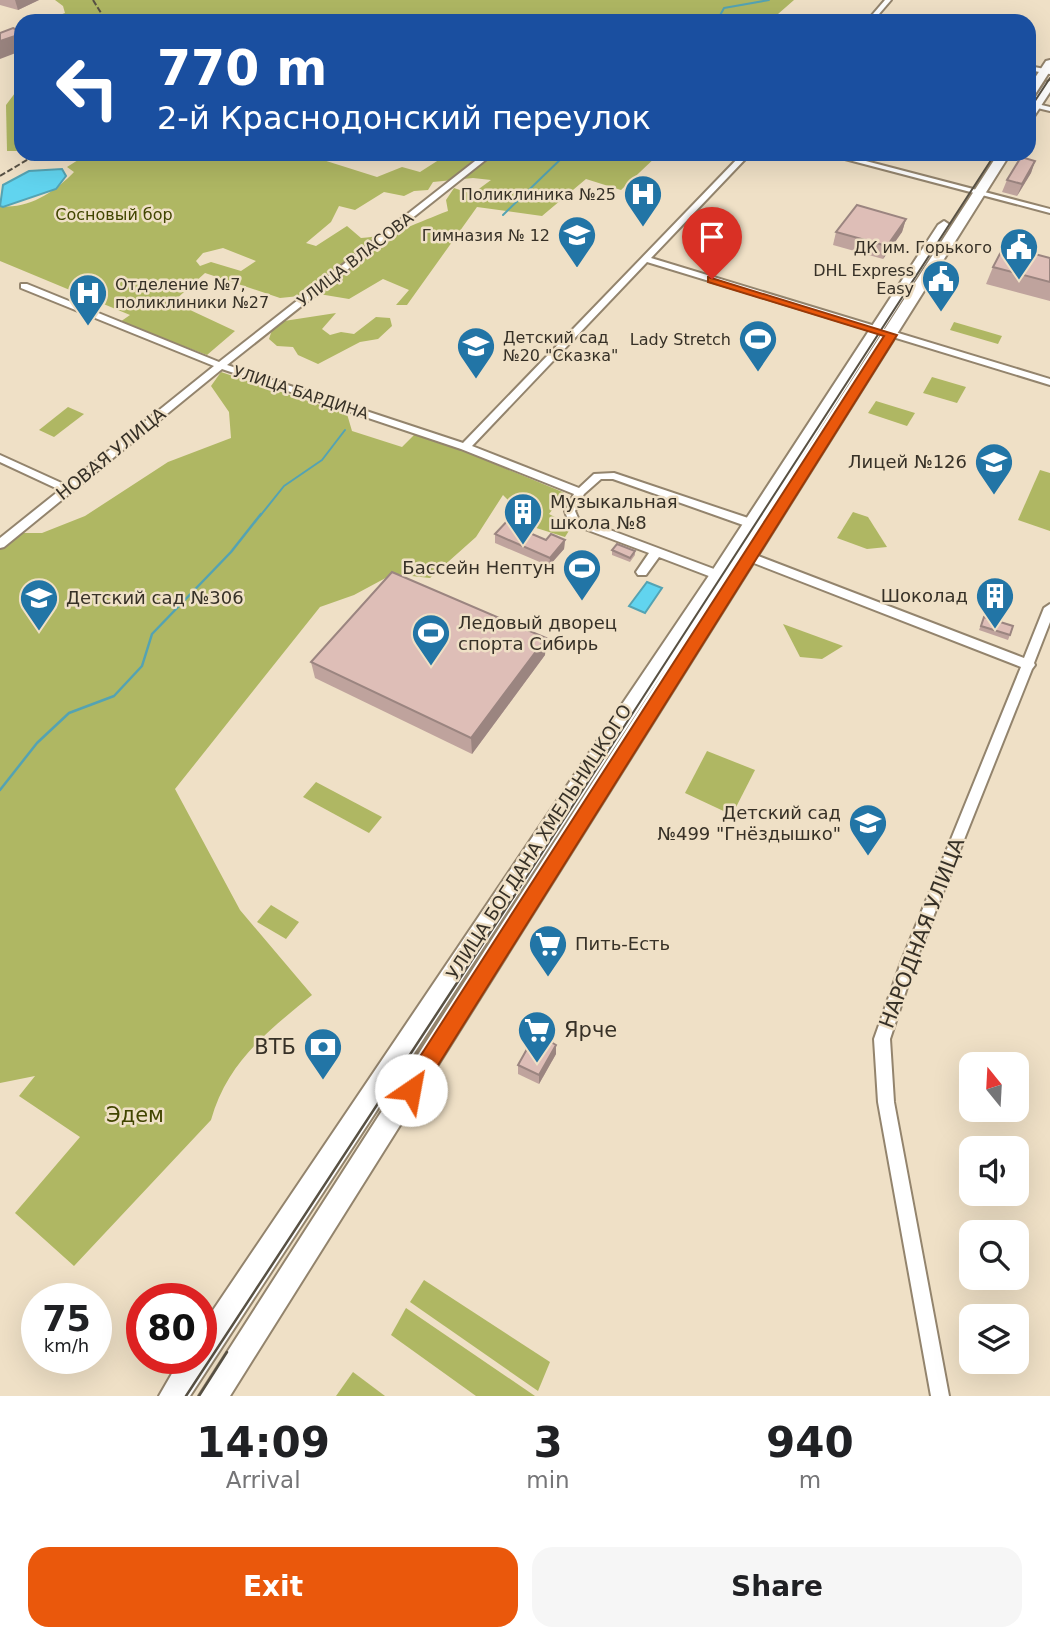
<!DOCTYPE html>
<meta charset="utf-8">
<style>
:root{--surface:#fff;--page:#f6f6f6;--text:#202124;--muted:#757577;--accent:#ea580c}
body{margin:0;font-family:"DejaVu Sans",sans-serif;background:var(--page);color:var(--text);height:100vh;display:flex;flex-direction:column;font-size:26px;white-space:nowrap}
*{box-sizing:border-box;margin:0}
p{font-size:23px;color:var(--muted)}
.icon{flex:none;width:38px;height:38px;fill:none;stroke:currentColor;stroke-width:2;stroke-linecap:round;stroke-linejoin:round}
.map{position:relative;height:1396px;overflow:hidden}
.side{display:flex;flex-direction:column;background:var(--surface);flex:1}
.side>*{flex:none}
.top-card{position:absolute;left:14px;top:14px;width:1022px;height:147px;border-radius:21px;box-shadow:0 7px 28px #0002;background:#1a4fa0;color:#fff;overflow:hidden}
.needle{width:46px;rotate:342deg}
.fabs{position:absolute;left:959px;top:1052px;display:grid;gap:14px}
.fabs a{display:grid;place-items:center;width:70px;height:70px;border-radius:14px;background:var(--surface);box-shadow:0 7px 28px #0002;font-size:35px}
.speed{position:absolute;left:21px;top:1283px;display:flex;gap:14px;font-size:35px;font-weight:700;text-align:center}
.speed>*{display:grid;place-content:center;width:91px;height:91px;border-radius:50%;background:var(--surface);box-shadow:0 7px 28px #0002;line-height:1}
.speed small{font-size:18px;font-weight:400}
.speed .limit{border:10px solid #d22;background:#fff;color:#111}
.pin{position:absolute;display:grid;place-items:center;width:60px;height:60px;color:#fff;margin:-72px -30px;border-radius:50% 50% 50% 0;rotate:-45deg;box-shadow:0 0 7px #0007}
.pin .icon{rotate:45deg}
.me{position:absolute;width:77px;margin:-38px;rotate:33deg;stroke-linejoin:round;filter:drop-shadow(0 0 5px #0008)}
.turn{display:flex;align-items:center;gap:24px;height:147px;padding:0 28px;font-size:32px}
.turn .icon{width:91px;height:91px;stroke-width:2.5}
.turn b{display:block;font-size:49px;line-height:60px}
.eta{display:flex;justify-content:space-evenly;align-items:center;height:119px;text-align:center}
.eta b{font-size:42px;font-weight:700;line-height:49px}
.button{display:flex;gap:14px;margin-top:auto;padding:14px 28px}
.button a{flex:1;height:80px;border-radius:21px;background:var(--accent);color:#fff;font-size:28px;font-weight:700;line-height:80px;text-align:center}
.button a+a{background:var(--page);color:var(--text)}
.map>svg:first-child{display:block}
.green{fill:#afb763;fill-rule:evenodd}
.water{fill:#61d4ef;stroke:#54a3b3;stroke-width:2}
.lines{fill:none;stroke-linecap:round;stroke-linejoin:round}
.stream-far1{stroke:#54a3b3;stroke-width:2}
.stream{stroke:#54a3b3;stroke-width:2.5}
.minor-casing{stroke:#93846d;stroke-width:4}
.highway-casing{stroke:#93846d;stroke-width:4}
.minor{fill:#fff;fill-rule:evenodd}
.highway{fill:#fff;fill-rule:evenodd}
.tram-far1{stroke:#585144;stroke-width:2}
.tram{stroke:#585144;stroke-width:2.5}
.rail{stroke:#585144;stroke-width:2;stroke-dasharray:6 2.5;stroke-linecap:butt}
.wall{fill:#bfa39d}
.shaded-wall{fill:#9b8580}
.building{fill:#debeb7;stroke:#9b8580;stroke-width:2}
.route{fill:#ea580c;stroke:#983908;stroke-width:2}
.labels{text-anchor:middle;stroke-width:5;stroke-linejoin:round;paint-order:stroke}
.far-poi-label{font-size:16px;fill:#373127;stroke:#efe0c6;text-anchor:end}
.far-park-label{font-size:16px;fill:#414500;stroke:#efe0c6}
.far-street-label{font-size:16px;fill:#373127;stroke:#efe0c6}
.street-label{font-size:18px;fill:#373127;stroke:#efe0c6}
.poi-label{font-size:18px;fill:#373127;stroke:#efe0c6;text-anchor:end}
.near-street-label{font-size:21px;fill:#373127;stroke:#efe0c6}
.near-poi-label{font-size:21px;fill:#373127;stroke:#efe0c6;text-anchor:start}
.near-park-label{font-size:21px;fill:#414500;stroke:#efe0c6}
</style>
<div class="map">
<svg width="1050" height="1396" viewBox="0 0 1050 1396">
<rect width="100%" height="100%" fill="#efe0c6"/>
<!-- green -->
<g class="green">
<polygon points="55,0 794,0 770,21 45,21 65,13 63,6"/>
<polygon points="21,85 21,151 7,151 6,105"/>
<path d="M77,154H327L320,159L377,177L402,167L420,172L448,154H659L621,190L586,179L542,216L477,207L407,305H396L409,290L383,279L349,299L319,294L280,298L205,273L173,302L235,331L207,355L120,322L130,315L0,261V206C28,210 56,191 74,172L67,167L86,155ZM473,178L491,180L472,194L454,188L446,200L448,211C418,222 394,236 361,238L347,226L316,246L306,243L331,222L339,206L355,210L384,192L404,196L414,191L428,190L433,182ZM223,248L256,261L241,271L211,262L200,266L196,261L203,253Z"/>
<polygon points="336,313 322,329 330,335 341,332 354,334 376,317 390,318 392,326 378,339 360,342 318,364 298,355 293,347 277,346 269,339 272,330 284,321"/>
<polygon points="954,322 1002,336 998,344 950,330"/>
<path d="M221,372L347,414L352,431L402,447L417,432L565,493L549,514L572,526L565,537L514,521L513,505L503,495L476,537L430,578L393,574L354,595L320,607L175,789L240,910L312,995C267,1032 227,1062 211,1120L74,1266L15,1213L80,1137L19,1096L35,1076L0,1083V550L21,533H42L85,516L168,462L231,438L229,412L211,386Z"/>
<polygon points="932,377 966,387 957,403 923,393"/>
<polygon points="876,401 915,413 907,426 868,413"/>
<polygon points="68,407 84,414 54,437 39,430"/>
<polygon points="1040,470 1050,473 1050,531 1018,520"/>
<polygon points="853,512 868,517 887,547 867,549 837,538"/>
<polygon points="783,624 843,646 822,659 800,657"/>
<polygon points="707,751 755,770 732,815 685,793"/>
<polygon points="316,782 382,817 369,833 303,797"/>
<polygon points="271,905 299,922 286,939 257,922"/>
<polygon points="424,1280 550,1362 538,1391 410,1302"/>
<polygon points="406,1308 535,1396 476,1396 391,1335"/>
<polygon points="353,1372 385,1396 336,1396"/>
</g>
<!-- water -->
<g class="water">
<polygon points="62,169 66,176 56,189 3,207 0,206 3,185 29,171"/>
<polygon points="647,582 662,588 645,613 629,606"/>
</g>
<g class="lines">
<!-- stream-far1 -->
<g class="stream-far1">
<polyline points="717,21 724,8 769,0"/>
<polyline points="503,215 566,154"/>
<polyline points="260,516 284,486 322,460 345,430"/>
</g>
<!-- stream -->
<polyline class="stream" points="0,790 37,743 69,713 114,696 142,666 152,634 231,552 261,514"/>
<!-- minor casing -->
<g class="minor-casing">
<g id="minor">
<polygon points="885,0 891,0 873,21 867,21"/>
<polygon points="1029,66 1050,70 1050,74 1029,70"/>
<polygon points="1029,102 1050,107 1050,111 1029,106"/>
<polygon points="484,154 493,154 227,365 463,443 742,154 750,154 651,258 1050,379 1050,385 647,262 472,446 579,488 594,474 614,473 754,520 755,523 754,526 746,526 613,479 601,479 584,494 575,511 578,518 722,572 724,575 722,578 714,578 659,557 646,575 638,575 636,572 649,553 569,523 565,511 574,494 461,449 222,369 4,547 0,548 0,538 60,490 0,462 0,455 66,485 214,366 21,288 21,284 27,284 219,362"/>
<polygon points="826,154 839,154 1050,209 1050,213"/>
<polygon points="740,549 1024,658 1044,608 1050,604 1050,622 1034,663 1035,665 1032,669 916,960 890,1039 894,1102 949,1396 931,1396 878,1102 874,1039 902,960 1021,667 736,556 734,553"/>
</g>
</g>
<!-- highway casing -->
<g class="highway-casing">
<g id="highway">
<polygon points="1050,60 1050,71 1034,96 1029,97 1029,87 1046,61"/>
<polygon points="1050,81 1050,92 1033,118 1029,119 1029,107 1046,82"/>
<polygon points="998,154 1010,154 230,1396 199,1396 668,665 190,1396 159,1396 181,1358 201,1358 201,1328 712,571 938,225 944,221 950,225 795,468"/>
</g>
</g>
<!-- minor -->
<use href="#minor" class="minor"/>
<!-- highway -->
<use href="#highway" class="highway"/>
<!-- tram-far1 -->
<g class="tram-far1">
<polyline points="1029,110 1050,78"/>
<polyline points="513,898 995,154"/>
</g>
<!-- tram -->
<g class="tram">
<polyline points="186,1396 514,896"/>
<polyline points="199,1396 227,1352"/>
</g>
<!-- rail -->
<g class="rail">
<polyline points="93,0 106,21"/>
<polyline points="0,176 37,154"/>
</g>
</g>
<!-- wall -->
<g class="wall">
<polygon points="0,0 39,0 18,10 0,5"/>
<polygon points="1035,161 1031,173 1017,196 1002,192 1007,180"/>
<polygon points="906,219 902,232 883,259 833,245 836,232"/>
<polygon points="1050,258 1050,301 986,284 993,267"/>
<polygon points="522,523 522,529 546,540 565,540 564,549 549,566 495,543 495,534"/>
<polygon points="612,550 635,551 635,555 630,562 612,555"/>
<polygon points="984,617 1010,635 1008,640 979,630"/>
<polygon points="546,638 545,655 472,754 315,678 311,662"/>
<polygon points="556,1045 556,1054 539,1084 518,1074 518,1065"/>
</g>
<!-- shaded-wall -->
<g class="shaded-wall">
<polygon points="15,0 39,0 18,10"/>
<polygon points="21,34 21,51 0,59 0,41"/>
<polygon points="1035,161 1031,173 1017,196 1022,184"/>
<polygon points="906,219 902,232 883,259 887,246"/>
<polygon points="565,540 564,549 549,566 550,558"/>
<polygon points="546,638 545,655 472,754 471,738"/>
<polygon points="556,1045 556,1054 539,1084 539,1075"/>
</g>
<!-- building -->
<g class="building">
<polygon points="13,28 21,32 21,34 0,41 0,33"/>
<polygon points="1021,157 1035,161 1022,184 1007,180"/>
<polygon points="857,205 906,219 887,246 836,232"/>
<polygon points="1004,246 1050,258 1050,282 993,267"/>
<polygon points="510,518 522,523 518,528 546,540 551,534 565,540 550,558 495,534"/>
<polygon points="617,544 635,551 630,558 612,550"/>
<polygon points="392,572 546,638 471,738 311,662"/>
<polygon points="984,617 1013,626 1010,635 981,626"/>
<polygon points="536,1033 556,1045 539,1075 518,1065"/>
</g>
<!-- route -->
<polygon class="route" points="708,277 897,335 418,1097 411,1100 403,1097 400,1090 403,1083 884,336 708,282"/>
<!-- icons -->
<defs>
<g id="hospital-pin" transform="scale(2.0125)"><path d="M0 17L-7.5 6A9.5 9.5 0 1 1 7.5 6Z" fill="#2275a6" stroke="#efe0c6"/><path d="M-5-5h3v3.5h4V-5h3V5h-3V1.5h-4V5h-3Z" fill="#fff"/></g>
<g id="school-pin" transform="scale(2.0125)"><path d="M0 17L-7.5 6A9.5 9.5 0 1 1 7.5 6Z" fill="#2275a6" stroke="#efe0c6"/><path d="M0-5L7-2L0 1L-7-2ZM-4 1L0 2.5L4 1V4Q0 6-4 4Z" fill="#fff"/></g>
<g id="civic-pin" transform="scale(2.0125)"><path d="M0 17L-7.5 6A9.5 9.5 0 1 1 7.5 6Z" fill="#2275a6" stroke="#efe0c6"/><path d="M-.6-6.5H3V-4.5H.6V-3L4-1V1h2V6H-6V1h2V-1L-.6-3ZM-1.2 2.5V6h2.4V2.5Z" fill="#fff"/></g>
<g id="stadium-pin" transform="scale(2.0125)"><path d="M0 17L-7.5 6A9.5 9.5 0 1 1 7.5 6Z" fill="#2275a6" stroke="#efe0c6"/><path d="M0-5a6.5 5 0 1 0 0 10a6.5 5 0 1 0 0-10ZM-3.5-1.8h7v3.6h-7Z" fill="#fff"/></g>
<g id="building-pin" transform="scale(2.0125)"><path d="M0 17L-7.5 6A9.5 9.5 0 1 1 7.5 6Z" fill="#2275a6" stroke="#efe0c6"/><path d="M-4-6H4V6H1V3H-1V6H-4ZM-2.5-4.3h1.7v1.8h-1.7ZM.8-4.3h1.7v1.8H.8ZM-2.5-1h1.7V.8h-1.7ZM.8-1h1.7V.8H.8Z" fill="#fff"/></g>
<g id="supermarket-pin" transform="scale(2.0125)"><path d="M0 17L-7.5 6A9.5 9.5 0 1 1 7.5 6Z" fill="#2275a6" stroke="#efe0c6"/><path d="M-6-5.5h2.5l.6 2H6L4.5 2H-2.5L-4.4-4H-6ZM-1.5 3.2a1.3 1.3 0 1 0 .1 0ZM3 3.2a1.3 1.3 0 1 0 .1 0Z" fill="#fff"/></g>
<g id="bank-pin" transform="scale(2.0125)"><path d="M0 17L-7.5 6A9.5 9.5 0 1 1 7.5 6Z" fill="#2275a6" stroke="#efe0c6"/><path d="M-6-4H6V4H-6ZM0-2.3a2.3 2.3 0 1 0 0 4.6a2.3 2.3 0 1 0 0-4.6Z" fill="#fff"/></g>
</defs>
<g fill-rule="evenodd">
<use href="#hospital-pin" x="643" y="194"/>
<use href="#school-pin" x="577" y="235"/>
<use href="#civic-pin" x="1019" y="247"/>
<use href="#civic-pin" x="941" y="279"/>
<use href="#hospital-pin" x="88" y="293"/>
<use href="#stadium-pin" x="758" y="339"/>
<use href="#school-pin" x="476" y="346"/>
<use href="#school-pin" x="994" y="462"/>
<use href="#building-pin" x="523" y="512"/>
<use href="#stadium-pin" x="582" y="568"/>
<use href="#building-pin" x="995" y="596"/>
<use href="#school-pin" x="39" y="598"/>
<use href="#stadium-pin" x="431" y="633"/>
<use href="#school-pin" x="868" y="823"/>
<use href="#supermarket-pin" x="548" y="944"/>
<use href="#supermarket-pin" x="537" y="1030"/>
<use href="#bank-pin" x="323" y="1047"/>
</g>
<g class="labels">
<!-- far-poi labels -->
<g class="far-poi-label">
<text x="616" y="200">Поликлиника №25</text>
<text x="550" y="241">Гимназия № 12</text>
<text x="992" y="253">ДК им. Горького</text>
<text x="914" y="276">DHL Express<tspan x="914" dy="18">Easy</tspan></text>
<text x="115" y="290" text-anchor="start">Отделение №7,<tspan x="115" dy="18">поликлиники №27</tspan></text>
<text x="503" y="343" text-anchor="start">Детский сад<tspan x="503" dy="18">№20 "Сказка"</tspan></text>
<text x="731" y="345">Lady Stretch</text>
</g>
<!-- far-park labels -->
<g class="far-park-label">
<text x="114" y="220">Сосновый бор</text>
</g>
<!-- far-street labels -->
<g class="far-street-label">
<text transform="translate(355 259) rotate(-38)" y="6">УЛИЦА ВЛАСОВА</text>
<text transform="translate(301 392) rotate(18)" y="6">УЛИЦА БАРДИНА</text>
</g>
<!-- street labels -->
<g class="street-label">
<text transform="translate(111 454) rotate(-39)" y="6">НОВАЯ УЛИЦА</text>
<text transform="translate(539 842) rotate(-57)" y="6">УЛИЦА БОГДАНА ХМЕЛЬНИЦКОГО</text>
</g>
<!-- poi labels -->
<g class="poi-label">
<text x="967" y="468">Лицей №126</text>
<text x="550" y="508" text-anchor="start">Музыкальная<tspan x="550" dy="21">школа №8</tspan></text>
<text x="555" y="574">Бассейн Нептун</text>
<text x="968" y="602">Шоколад</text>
<text x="66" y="604" text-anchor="start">Детский сад №306</text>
<text x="458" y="629" text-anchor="start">Ледовый дворец<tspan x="458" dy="21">спорта Сибирь</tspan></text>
<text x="841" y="819">Детский сад<tspan x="841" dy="21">№499 "Гнёздышко"</tspan></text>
<text x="575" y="950" text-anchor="start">Пить-Есть</text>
</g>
<!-- near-street labels -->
<g class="near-street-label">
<text transform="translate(922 933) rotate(-69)" y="7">НАРОДНАЯ УЛИЦА</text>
</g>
<!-- near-poi labels -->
<g class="near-poi-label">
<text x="564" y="1037">Ярче</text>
<text x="296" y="1054" text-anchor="end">ВТБ</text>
</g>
<!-- near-park labels -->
<g class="near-park-label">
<text x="135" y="1122">Эдем</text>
</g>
</g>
</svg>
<div class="fabs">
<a><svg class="needle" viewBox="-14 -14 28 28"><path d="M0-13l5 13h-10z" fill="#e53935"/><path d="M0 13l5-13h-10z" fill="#757577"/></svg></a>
<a><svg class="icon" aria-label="sound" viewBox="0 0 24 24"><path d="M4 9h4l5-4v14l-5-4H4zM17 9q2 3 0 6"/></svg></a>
<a><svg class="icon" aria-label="search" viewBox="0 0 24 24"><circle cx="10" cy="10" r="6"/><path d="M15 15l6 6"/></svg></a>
<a><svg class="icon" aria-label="layers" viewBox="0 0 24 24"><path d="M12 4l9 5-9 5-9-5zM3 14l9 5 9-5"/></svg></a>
</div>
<div class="speed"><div>75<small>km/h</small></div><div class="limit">80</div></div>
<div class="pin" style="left:712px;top:279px;background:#d93025"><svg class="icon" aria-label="arrive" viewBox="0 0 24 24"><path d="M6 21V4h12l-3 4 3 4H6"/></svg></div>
<svg class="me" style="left:411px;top:1090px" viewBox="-20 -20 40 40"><circle r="19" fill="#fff"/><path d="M0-13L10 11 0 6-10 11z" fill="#ea580c"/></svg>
<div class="top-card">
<div class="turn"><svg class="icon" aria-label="left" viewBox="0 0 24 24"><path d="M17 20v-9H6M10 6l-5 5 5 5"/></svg><div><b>770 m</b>2-й Краснодонский переулок</div></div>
</div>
</div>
<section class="side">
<div class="eta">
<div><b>14:09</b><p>Arrival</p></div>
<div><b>3</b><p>min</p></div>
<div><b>940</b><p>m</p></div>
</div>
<div class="button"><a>Exit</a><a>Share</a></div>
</section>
